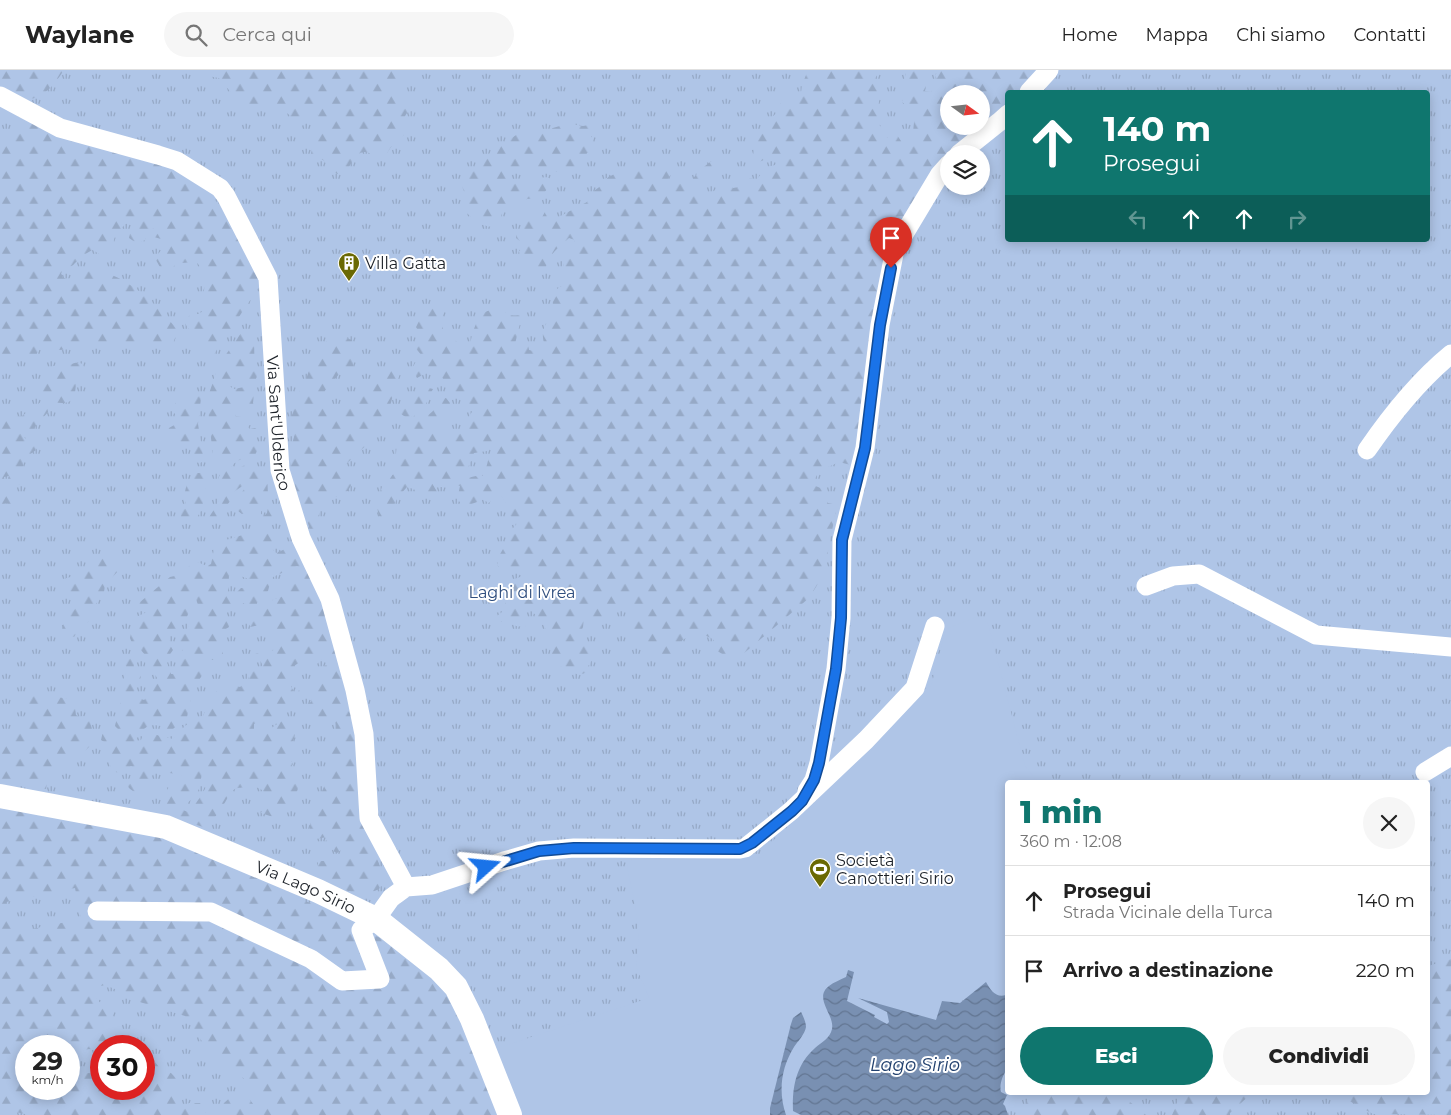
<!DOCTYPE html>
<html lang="it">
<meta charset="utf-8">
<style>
:root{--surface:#fff;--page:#f6f6f6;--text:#222;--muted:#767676;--line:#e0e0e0;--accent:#0f766e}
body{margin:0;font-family:Montserrat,sans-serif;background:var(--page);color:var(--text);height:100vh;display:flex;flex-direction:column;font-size:19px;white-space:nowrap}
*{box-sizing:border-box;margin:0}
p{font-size:16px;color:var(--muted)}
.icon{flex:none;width:28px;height:28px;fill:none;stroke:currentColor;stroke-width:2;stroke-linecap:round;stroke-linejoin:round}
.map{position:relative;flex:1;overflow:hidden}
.drawer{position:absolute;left:1005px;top:710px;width:425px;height:315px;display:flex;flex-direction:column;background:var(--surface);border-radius:5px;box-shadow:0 2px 12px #0003}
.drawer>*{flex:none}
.guide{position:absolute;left:1005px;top:20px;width:425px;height:152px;border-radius:5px;box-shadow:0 2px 12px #0003;background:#0f766e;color:#fff;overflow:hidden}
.needle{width:32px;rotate:105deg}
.controls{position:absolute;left:940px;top:15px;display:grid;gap:10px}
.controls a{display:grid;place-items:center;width:50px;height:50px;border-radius:50%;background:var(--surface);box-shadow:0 2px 12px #0003;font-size:25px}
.speed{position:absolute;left:15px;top:965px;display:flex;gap:10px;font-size:25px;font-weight:700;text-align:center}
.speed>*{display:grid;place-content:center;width:65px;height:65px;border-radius:50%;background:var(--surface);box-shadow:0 2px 12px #0003;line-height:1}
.speed small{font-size:12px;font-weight:400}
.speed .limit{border:8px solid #d22;background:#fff;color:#111}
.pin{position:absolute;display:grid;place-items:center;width:42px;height:42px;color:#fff;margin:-51px -21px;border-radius:50% 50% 50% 0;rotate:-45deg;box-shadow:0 0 5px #0007}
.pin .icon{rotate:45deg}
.me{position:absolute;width:55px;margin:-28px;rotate:72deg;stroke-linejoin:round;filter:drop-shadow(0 0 4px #0008)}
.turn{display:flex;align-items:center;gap:18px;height:105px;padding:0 15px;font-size:22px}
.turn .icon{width:65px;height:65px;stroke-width:2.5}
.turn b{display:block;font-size:35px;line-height:42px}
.lanes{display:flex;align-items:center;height:48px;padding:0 15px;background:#0003;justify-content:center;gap:25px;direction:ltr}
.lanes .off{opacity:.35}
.round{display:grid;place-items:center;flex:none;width:52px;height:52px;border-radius:26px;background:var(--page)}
.head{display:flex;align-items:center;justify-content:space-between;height:85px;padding:0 15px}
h1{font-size:30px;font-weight:800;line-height:38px;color:var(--accent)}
.primary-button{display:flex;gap:10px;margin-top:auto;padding:10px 15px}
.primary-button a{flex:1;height:58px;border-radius:30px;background:var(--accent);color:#fff;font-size:20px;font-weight:800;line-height:58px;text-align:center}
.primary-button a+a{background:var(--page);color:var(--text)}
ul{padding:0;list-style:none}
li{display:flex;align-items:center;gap:15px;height:70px;padding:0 15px;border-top:1px solid var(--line)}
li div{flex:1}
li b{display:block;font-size:19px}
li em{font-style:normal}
header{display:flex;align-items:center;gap:30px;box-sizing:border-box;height:70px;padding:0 25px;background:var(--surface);border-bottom:1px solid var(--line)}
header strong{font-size:24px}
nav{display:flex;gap:28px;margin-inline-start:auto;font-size:18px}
.search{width:350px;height:45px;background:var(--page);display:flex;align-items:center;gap:12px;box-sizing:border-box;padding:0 18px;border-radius:28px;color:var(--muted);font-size:19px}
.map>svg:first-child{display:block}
.grass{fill:url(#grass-tufts);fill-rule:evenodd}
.forest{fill:url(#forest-firs);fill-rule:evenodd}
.pitch{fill:#afc5e7}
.water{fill:url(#water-waves)}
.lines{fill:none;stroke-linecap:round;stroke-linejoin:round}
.minor{stroke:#fff;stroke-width:19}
.major{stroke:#fff;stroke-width:24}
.route-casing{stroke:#114b97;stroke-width:12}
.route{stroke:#1a73e8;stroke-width:9}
.labels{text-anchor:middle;stroke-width:4;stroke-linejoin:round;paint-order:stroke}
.poi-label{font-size:16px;fill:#1c2128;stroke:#fff;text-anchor:start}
.street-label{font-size:16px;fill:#1c2128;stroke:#fff}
.park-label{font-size:16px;fill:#2f4e7e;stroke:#fff}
.water-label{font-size:18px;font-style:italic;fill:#21406e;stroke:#fff}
</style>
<header>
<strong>Waylane</strong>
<div class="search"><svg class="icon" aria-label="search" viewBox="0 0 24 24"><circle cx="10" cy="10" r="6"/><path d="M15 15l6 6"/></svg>Cerca qui</div>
<nav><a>Home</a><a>Mappa</a><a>Chi siamo</a><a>Contatti</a></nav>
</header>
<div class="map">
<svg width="1451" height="1045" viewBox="0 0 1451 1045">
<defs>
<pattern id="grass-tufts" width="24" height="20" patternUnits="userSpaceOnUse" patternTransform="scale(1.25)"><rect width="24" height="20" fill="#afc5e7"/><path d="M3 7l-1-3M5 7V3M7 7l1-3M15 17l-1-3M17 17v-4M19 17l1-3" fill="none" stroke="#96a9c6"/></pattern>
<pattern id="forest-firs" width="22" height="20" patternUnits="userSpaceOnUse" patternTransform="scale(1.25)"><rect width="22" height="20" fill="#afc5e7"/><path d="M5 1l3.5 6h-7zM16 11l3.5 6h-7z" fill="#96a9c6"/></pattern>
<pattern id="water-waves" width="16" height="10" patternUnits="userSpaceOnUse" patternTransform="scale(1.25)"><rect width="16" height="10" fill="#7990b2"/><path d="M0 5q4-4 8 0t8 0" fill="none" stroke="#627591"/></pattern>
</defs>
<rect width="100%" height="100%" fill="#d2e0f5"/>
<!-- grass -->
<path class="grass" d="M0,0H1451V1045H0ZM1008,22H1428V170H1008ZM949,24H981V56H949ZM949,84H981V116H949ZM1008,712H1428V1022H1008ZM26,976H69V1019H26ZM101,976H144V1019H101Z"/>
<!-- forest -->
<g class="forest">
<path d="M0,0H64C56,12 44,29 28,29C21,29 7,19 0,15Z"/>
<path d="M206,0H400L404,12C399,18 398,22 400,29H408L412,33V38C402,46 402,54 404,65L391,77L385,86L376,87C358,73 354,92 344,104H337L323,90L311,84L312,78L317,67L314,60L319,50L317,44L312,45L305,54L298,58L291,53V46C273,32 265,38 244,38C237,27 227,19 219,8L208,6Z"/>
<path d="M808,0H876L878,4L873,11C883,19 880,26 878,37C882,43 883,47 879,53L881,59L878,67V76L885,75V69L891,65H897L901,71L903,78L907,77L913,69C912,59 916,52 913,41L902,32L903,24L909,18L904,10L907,0H920L918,9H923L926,15L925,21L931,22L938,12L935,5L940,0H1042L1022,22H1008L1007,36L949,84L888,176L861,359L851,395L839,392C826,399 817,398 813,415L823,419L828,433L837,435L826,492L822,505L816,517L809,528L743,584C729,590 724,585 711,577L714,570C699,559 686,565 674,578L681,586L664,591L643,582L640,575L632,571L637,565L615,554V549L620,548L625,551L634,554L642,545L639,537L631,533L611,539L607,551L600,552L584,547L583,557L580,564L587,572L596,575L590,594L588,596L587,602C573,609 574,597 563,597C558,596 556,599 550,597L548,592C551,585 549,579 554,573L540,549L527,537L521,542L522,549L526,550L525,557L516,556L511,553L512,548L508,546L503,552L498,551L497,546L502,542L507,540C502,526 505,511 520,507L532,513L536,506L533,500L524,497L511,503L504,501L497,495L499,486L507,472L508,463L516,455L517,451L509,445L508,436L501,425L497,423L489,433L480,428L477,432L466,436L457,430L460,416C454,414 447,418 440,417L439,414L443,411L440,409L431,411L438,423L434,427C422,426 419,420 407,417L398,427L385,453C373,444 378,428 382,417L388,414C390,405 395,405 397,397C398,393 396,390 396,386C396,379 398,366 403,360C415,347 433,350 440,329L446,328L450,333C448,348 441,351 437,364L457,367C463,357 468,346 476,337L460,330L440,305L430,301L417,308L412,299L415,293L422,291V286L414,276L420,264L416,257L425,238L431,236L442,240L443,260L464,278H469C474,259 477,235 503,240C508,246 514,246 522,245L515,274L519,278L523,272L528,274L529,280L534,281L536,276L544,273C539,254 552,253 553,237C553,230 551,229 554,221L563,215L565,208C559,195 568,181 575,170L569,168C557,179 550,183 545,200C531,207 521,194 519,181L526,176L516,168V161L524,157L525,152L524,145L527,136H536L538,142L535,149L539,153L547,138L553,139L549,146L551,151L587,132V126L602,115L605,109L618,102L629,103L631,97L637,92L643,93L648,102L656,101L661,97L674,100L665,113L664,121L669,119L675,113L690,114C696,103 703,97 713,90L721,92V100L705,110L700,119L703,123L711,124L720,115L729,113L733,118L739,117C743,109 748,108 757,109L767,97L775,95L784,89L782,84C773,84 767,89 759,92L753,89C752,80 759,72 758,63L778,41L783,27L801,23L802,15ZM949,24H981V56H949ZM491,376L495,377L489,387L485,402L480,409L476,406L467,408L465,405L474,383L487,381Z"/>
<path d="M32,51L166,95L204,117L226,143L261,211L259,217L210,290L186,255L185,250L191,244H199L204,240L210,234L204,228C203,211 210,206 196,192L181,193L167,199H161L156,190L158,184L168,173L161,169L154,167L155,160L151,157L145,170L141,172H135L129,168L130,163L135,158L132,152L125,154L115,166L112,178L109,184L102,186L93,180C85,183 81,188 75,193C71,198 65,199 61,203L63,208C77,211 80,201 92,201C124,201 160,237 178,261L173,273L168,276L147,274L123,277L113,274L102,277L83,273L74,279L58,280L52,282L40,279L35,286L31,288L24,286L16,288L5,294L2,299L3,323L1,339H5L7,335L11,334L14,337L12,345L16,347L22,346L41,332L45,326L44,323L38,321L36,316L45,308L50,298C56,294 60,295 67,295C74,294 75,291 83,294L84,299L77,305L82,310L79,313H76C75,323 76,333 62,333C57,333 54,332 49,332L47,336L48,342L35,357L34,362L26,361L24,367L30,374L36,369L38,374L36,380L25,388L22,400L16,402L13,404L17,408L21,409L20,414L11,418L13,422L17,424L16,428L12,429L11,433L16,436L14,439L9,438L7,433L4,434L0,440V430L7,421V417L9,406L4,407L2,413L0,414V63Z"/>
<path d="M566,53L583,56L589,55L593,60L591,66L597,75L593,82L587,83L582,99C564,110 532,91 510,100L506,112L511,114L516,109C522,108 528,111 534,110C541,109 544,105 551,109L548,118L543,124L536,128L527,129L516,137L509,136L503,140L500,150L495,157C478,156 476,150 464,141L470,130C468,126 464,122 463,119C460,110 471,103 475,97L483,96L485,90L481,87L491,83L523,60H530L539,63C548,58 558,58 566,53Z"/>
<path d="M247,259L252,261C256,271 253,280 255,290C257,298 260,306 253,313L244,311H230L229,316L234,319L244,317L245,320H251L254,323L253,333L255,338L252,341L248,339L246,334L236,337V346L241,347V352L246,353L255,344L257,347L251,353L248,357L250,359L255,358L259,361L255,367H249L248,370V373L252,375L257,371L260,375L254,387C243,387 232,391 229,402L231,404L236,403L237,399L249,393L252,394L254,397L258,398L259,403L262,401H267L268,426L265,432L261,437V444L265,445L267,443L268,437L271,434L278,450L273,454L266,453L261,455L255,452L257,445L253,442L252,437L249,439L247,444H242L238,441L242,422L250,411L248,410L241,417L235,421L231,430L224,439L221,447L216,453H208C208,446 214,441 217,435C221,426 216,422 217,414C218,407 223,401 222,394L213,387L207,330L218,296L243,260Z"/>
<path d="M330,266L343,267L352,270L353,277L348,283C353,289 355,294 354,302L340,303L323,323L322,334L333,344L353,335L357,329L364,313L371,310L378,305L399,297L401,301L395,317L387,348L382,351L374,368L343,397L345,402L354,396L359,400C357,411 352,412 348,421L329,430L331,435L326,438L321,435L318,452L320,459L312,465L294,413L288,380L293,371L295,363L292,357V345L298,323L305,314L311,292L317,286Z"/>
<path d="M421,316L433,319C426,333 424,345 407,348L401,344V337L411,330L414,323Z"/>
<path d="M195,323L199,325L201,328L198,354L204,391L200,393L193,391V386L189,377C180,375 174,377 164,373L169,358L176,354L178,349L173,341L178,325H189Z"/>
<path d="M197,403H206C208,417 203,459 182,453C180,444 180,440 186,433L184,429C185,419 187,408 197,403Z"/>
<path d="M269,457L274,460L275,465L272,479L276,483C286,479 288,475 300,480L324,535L348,630L346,637L356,654L361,749L385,809L379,819L370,823H358L335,818L318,799V791H325L334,799H341C347,793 343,787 344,779L341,780L337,783L333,781L335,775L332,773L325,781L324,776L327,767L316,769L315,766L310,763V752L313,747L315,737L327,710L329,695L324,685L323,678L333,665L337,656L334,651H328L326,659L323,661L316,659L314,656V649L309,647L307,643L300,640L302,637L311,632L312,626L307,624L300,627L298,622C300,616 307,615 312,615C316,611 315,607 318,603C323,595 329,596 333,586L329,581L317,594L313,591L314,586L307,592C297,590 290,599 287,608L293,620L292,624C290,627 276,649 274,650C268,653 260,650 254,654V660C267,664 272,657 282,651L295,664L294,669L286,683V686L290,688L293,694L290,698C304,724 298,717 285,738C282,742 283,746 282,750L261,743L268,729L267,724C260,718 255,715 246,717C243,718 238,717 235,719C230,721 227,730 224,734C220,743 211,752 203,757L164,744C166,738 166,734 164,729C165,724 168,717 172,713C177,710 179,711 182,705C178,704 161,702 157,701C151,704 150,711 151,716L149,720L143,725C136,722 130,721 127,715L134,698L131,696L121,704C108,700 107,690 111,679L109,675L101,670L103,661L108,659L110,664L114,666L118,659L115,656L116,651L114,649L117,643L120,642L121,639L120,636L121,630L117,626L126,602V597L123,588L128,584L134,586V597L139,602L141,607L134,622L136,627L144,630C152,624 154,618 158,609L153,602L145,599L146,586L140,579L133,576L130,568L134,548L149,541L146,538L138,537L140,532L170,507L179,505L195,491L207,496L211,494L214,479L219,472ZM297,496L302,499L301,502C284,504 289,514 283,526L265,533L263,537L258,539L257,533L268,521L270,513L273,507ZM235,502L239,503L240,506L252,510L250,518H241L234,525L231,526L228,522L229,506ZM196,529L198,535L193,542L188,557L178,572L179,576L185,578L175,587L181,599L177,604H171L166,590L173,580L170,575L169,562C185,559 188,544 193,531ZM235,531L246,534L250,557L269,553L274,580L255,584L256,589L260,590L263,596L258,598L253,596L251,590L245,591L249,610L240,617C236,616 231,614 228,614C215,616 208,636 203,646C193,648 178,661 173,669L149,663L143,665L141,670L135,671L133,667L148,656L154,655L161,656L165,659H173L187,647L192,625L195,616L203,604L208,590H213L223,584L221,562L229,557L226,538ZM203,702L208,713C205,720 194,738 188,742L183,740C186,732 194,729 198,721C201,715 200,708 203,702Z"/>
<path d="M109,484H114L119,486L121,491L120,499L105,515L104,522L94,537L90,550L77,562L74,567L66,566L62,562C63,543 77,545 78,529C75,528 70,528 66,526C60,524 60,513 65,509C70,506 76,507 82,507L103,487Z"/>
<path d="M20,622C39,626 57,626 76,630L70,634L75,638L76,645L79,647L89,646L93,664L94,669L91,675L83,683L72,689L66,688L61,692L48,706L46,719L0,710V665H18L22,660L13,658L14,652C18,648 24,647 28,643L29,639L19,628Z"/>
<path d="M0,733L165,760L361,859L412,883L449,922L500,1045H223L220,1042L224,1033L234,1024L246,1025L254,1035L263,1033C258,1020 245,1012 237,1001C234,1000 232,1000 229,999C215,991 193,960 185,946L130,929L122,922L105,915L92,918C96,930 101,935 112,941L113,953L107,962L117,961L129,965L123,976H101V981L89,979L76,982L69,992V976H26V1019H69V995C82,1004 86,1006 101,999V1019H144V992H155L162,1001L171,1003L180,1012L177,1026L181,1039L189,1033H200L207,1045H29L3,1039L0,1037ZM75,818L81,849L22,861L19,849L9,851L6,832Z"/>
<polygon points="1451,889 1451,1045 1373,1044 1335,1023 1428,1022 1428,896"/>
<polygon points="1030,1023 1119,1023 1146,1045 1023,1045"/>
<polygon points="1181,1023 1181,1022 1252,1023 1230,1043 1230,1045 1172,1045"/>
</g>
<!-- pitch -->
<path class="pitch" d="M976,547L985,550L988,554L1025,696L1038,712H1008V924L1006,925C995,928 991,921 986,913L936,950L862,930L887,942L889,952L838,1045H786C780,1028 779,1008 787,991C794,974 812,962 801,942L793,948L791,954L770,1038V1045H519L492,980L649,928L636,896L639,872L636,840L627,796L632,789L764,787L762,783L763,780L823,724L892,651L917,619L930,620L946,559Z"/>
<!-- water -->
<g class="water">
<path d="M848,900L854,902L847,931L875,945L874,947L887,954L889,952L887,942L858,928L936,950L942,931L960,933L986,912C991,921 996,928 1006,925L1008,927L1007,999C1003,1005 999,1014 1001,1022L1007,1025L1003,1034L1005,1036L1008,1045H801L793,1041C792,1017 796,995 815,978C822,972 830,968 832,959C835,945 813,928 829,916C834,912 840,910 846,907Z"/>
<path d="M801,942C803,946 806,952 806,957C805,964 798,971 794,977C781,998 778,1022 786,1045H770V1038L791,954L793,948Z"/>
</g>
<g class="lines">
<!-- minor -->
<g class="minor">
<polyline points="1029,22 1049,0"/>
<path id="s1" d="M0,26L60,58L158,85L177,91L220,118L226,126L268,208L280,400L301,468L330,529L355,620L364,664L369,748L406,817"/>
<polyline points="959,84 999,52 1008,44"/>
<path d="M1367,380C1391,345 1418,311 1451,284"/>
<polyline points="1146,516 1173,506 1199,504 1316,565 1451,577"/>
<polyline points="1425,702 1451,686"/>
<polyline points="807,721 814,710 819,693 836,599 841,548 842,470 865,378 880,255 895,179 940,104 949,94"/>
<polyline points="97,841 211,842 311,889 342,911 380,909 361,860 376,849 391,828 406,817 432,815 504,791 539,781 574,778 740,779 745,778 791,741 866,670 915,618 935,556"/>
</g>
<!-- major -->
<path class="major" id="s2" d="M0,726L166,757L318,821L376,849L439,899L456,917L472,949L510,1045"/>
</g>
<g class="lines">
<!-- route casing -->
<g class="route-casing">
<polyline id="route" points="486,797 539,781 574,778 740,779 752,773 792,741 802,731 814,710 819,693 836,599 841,548 842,470 865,378 880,255 891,198"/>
</g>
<!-- route -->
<use href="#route" class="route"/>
</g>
<!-- icons -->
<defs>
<g id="building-pin" transform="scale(1.125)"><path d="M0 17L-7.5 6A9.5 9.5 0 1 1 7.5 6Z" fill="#6a6903" stroke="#fff"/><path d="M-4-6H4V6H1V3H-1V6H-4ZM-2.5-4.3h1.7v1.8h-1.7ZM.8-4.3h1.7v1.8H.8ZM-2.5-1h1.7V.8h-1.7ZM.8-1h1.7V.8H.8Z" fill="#fff"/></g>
<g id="stadium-pin" transform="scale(1.125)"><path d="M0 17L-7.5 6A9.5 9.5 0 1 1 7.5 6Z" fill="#6a6903" stroke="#fff"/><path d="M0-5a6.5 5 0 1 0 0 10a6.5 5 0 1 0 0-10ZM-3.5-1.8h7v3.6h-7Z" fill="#fff"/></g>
</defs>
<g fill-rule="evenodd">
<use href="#building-pin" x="349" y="193"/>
<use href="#stadium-pin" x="820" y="799"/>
</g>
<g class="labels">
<!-- poi labels -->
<g class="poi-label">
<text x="365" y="199">Villa Gatta</text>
<text x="836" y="796">Società<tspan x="836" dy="18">Canottieri Sirio</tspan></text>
</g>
<!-- street labels -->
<g class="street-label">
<text dy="6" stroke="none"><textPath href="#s1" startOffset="488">Via Sant'Ulderico</textPath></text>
<text dy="6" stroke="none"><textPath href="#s2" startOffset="321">Via Lago Sirio</textPath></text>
</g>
<!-- park labels -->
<g class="park-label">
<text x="522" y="528">Laghi di Ivrea</text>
</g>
<!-- water labels -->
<g class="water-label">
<text x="915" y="1001">Lago Sirio</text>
</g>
</g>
</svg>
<div class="controls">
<a><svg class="needle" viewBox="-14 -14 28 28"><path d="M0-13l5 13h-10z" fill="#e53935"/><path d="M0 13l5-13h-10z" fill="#767676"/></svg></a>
<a><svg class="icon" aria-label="layers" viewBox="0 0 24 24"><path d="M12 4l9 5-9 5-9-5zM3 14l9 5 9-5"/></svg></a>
</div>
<div class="speed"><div>29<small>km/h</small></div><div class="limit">30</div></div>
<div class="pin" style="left:891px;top:198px;background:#d93025"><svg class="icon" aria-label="arrive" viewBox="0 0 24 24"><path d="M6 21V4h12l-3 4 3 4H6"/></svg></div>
<svg class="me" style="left:486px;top:797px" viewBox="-20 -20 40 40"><path d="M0-17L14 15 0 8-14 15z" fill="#1a73e8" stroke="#fff" stroke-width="4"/></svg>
<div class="guide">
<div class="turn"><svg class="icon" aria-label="ahead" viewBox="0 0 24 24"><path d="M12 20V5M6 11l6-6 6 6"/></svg><div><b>140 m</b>Prosegui</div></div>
<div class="lanes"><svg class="icon off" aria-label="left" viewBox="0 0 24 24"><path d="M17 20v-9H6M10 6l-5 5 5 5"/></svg><svg class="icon" aria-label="ahead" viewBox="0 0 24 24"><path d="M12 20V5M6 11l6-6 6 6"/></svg><svg class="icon" aria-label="ahead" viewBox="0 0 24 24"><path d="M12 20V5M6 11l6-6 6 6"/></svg><svg class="icon off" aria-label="right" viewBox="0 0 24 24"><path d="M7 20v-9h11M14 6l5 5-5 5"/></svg></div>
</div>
<section class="drawer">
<div class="head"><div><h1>1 min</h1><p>360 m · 12:08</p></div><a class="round"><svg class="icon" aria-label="close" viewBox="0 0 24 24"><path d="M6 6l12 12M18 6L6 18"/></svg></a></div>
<ul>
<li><svg class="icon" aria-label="ahead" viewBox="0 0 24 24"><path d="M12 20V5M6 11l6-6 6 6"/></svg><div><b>Prosegui</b><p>Strada Vicinale della Turca</p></div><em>140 m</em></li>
<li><svg class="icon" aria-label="arrive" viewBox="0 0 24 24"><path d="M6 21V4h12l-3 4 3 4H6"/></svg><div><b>Arrivo a destinazione</b></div><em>220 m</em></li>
</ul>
<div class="primary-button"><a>Esci</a><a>Condividi</a></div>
</section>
</div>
